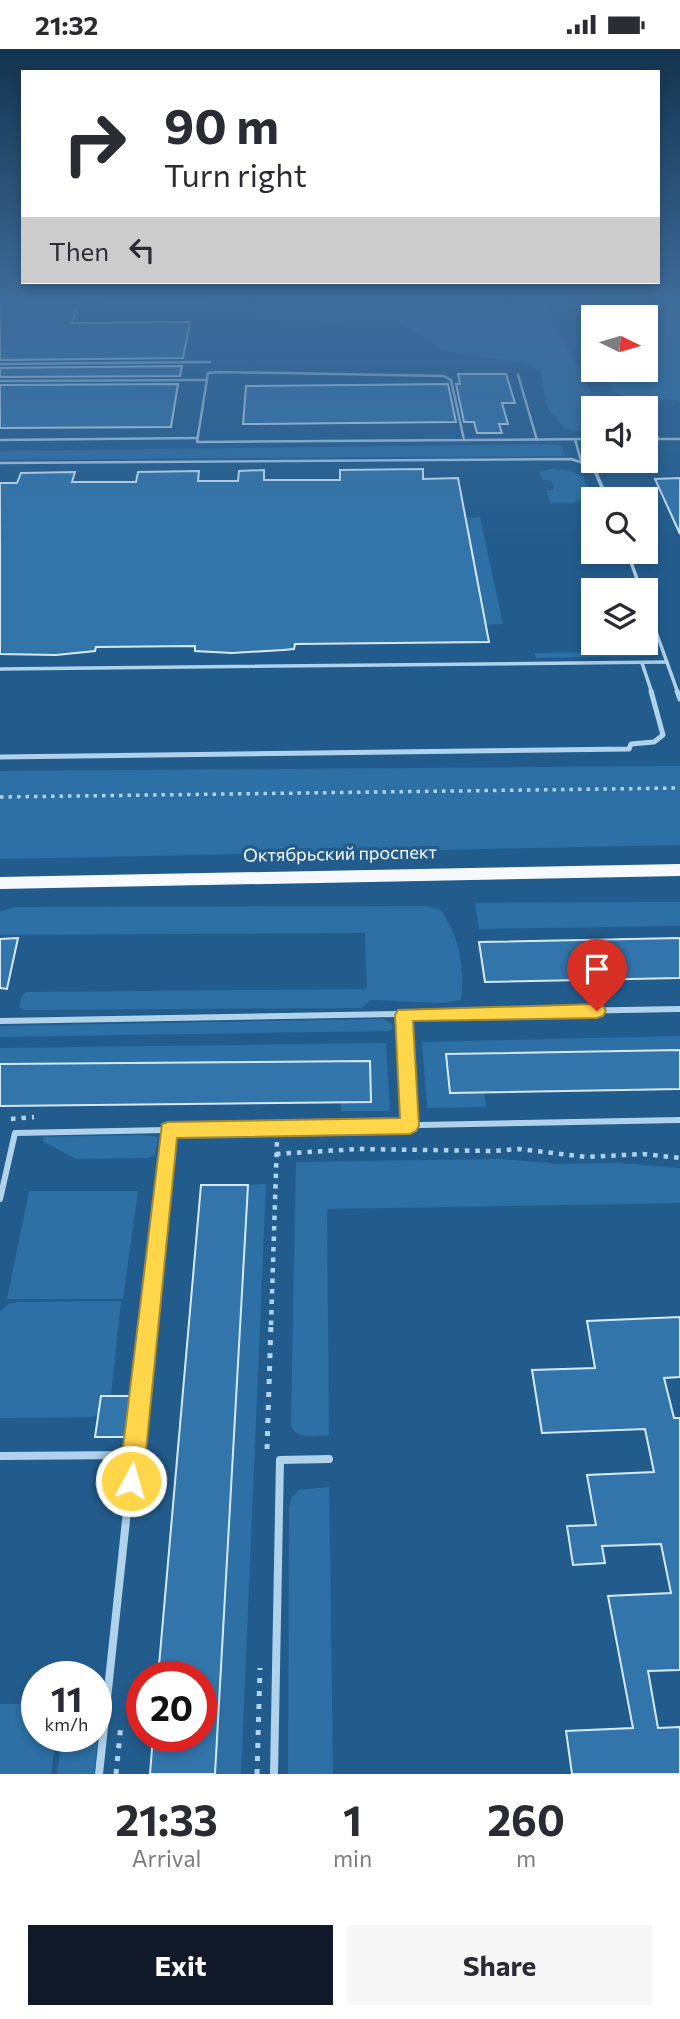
<!DOCTYPE html>
<meta charset="utf-8">
<style>
:root{--surface:#fff;--page:#f7f7f7;--text:#2b2b33;--muted:#7c7c81;--accent:#111827}
body{margin:0;font-family:Commissioner,sans-serif;background:var(--page);color:var(--text);height:100vh;display:flex;flex-direction:column;font-size:26px;white-space:nowrap}
*{box-sizing:border-box;margin:0}
p{font-size:23px;color:var(--muted)}
.icon{flex:none;width:38px;height:38px;fill:none;stroke:currentColor;stroke-width:2;stroke-linecap:round;stroke-linejoin:round}
.map{position:relative;height:1725px;overflow:hidden}
.panel{display:flex;flex-direction:column;background:var(--surface);flex:1}
.panel>*{flex:none}
.banner{position:absolute;left:21px;top:21px;width:639px;height:214px;border-radius:0px;box-shadow:0 4px 10px #0003;background:#fff;color:var(--text);overflow:hidden}
.needle{width:46px;rotate:95deg}
.buttons{position:absolute;left:581px;top:256px;display:grid;gap:14px}
.buttons a{display:grid;place-items:center;width:77px;height:77px;border-radius:0px;background:var(--surface);box-shadow:0 4px 10px #0003;font-size:35px}
.speed{position:absolute;left:21px;top:1612px;display:flex;gap:14px;font-size:35px;font-weight:700;text-align:center}
.speed>*{display:grid;place-content:center;width:91px;height:91px;border-radius:50%;background:var(--surface);box-shadow:0 4px 10px #0003;line-height:1}
.speed small{font-size:18px;font-weight:400}
.speed .limit{border:10px solid #d22;background:#fff;color:#111}
.pin{position:absolute;display:grid;place-items:center;width:60px;height:60px;color:#fff;margin:-72px -30px;border-radius:50% 50% 50% 0;rotate:-45deg;box-shadow:0 0 7px #0007}
.pin .icon{rotate:45deg}
.me{position:absolute;width:77px;margin:-38px;rotate:6deg;stroke-linejoin:round;filter:drop-shadow(0 0 5px #0008)}
.turn{display:flex;align-items:center;gap:24px;height:147px;padding:0 28px;font-size:32px}
.turn .icon{width:91px;height:91px;stroke-width:2.5}
.turn b{display:block;font-size:49px;line-height:60px}
.then{display:flex;align-items:center;height:66px;padding:0 28px;background:#0003;gap:14px;font-size:26px}
.eta{display:flex;justify-content:space-evenly;align-items:center;height:119px;text-align:center}
.eta b{font-size:42px;font-weight:700;line-height:49px}
.action{display:flex;gap:14px;margin-top:auto;padding:14px 28px}
.action a{flex:1;height:80px;border-radius:0px;background:var(--accent);color:#fff;font-size:28px;font-weight:700;line-height:80px;text-align:center}
.action a+a{background:var(--page);color:var(--text)}
.status{display:flex;justify-content:space-between;align-items:center;height:49px;padding:0 35px;background:var(--surface);direction:ltr}
.status svg{height:19px;fill:currentColor}
.map>svg:first-child{display:block}
.green{fill:#2c70a5}
.building{fill:#3275aa;stroke:#d6e9f8;stroke-width:2}
.lines{fill:none;stroke-linecap:round;stroke-linejoin:round}
.path-far2{stroke:#b1d2eb;stroke-width:3.5;stroke-dasharray:3.5 5;stroke-linecap:butt}
.path-far1{stroke:#b1d2eb;stroke-width:4.5;stroke-dasharray:4.5 6;stroke-linecap:butt}
.path{stroke:#b1d2eb;stroke-width:5;stroke-dasharray:5 8;stroke-linecap:butt}
.service-far4{stroke:#b1d2eb;stroke-width:2.5}
.service-far3{stroke:#b1d2eb;stroke-width:3.5}
.service-far2{stroke:#b1d2eb;stroke-width:5}
.service-far1{stroke:#b1d2eb;stroke-width:6}
.service{stroke:#b1d2eb;stroke-width:8}
.primary{fill:#f6fafe;fill-rule:evenodd}
.route{fill:#ffd54a;stroke:#a68a30;stroke-width:2}
.labels{text-anchor:middle;stroke-width:7;stroke-linejoin:round;paint-order:stroke}
.street-label{font-size:18px;fill:#fff;stroke:#225c8d}
</style>
<div class="status"><b>21:32</b><svg viewBox="0 0 49 12"><path d="M0 12V9h3v3zM5 12V6h3v6zM10 12V3h3v9zM15 12V0h3v12zM26 1h20v11H26zM47 4h2v5h-2z"/></svg></div>
<div class="map">
<svg width="680" height="1725" viewBox="0 0 680 1725">
<rect width="100%" height="100%" fill="#225c8d"/>
<!-- green -->
<g class="green">
<polygon points="232,254 548,254 549,264 593,346 619,347 612,341 603,320 646,320 646,268 593,268 593,299 573,254 680,254 680,355 677,351 629,349 628,359 593,359 593,383 566,381 548,360 540,321 525,314 440,301 423,286 399,275 276,271"/>
<polygon points="548,395 562,397 565,407 0,411 0,402"/>
<polygon points="553,420 572,422 584,428 589,449 573,454 550,454 546,441 554,441 552,432 542,431 539,422"/>
<polygon points="480,468 503,575 486,576 465,469"/>
<polygon points="646,590 651,607 536,609 534,604 641,603 638,593 646,593"/>
<polygon points="680,717 680,796 0,810 0,722"/>
<polygon points="680,853 680,877 479,880 475,854"/>
<path d="M425,857L441,861C459,888 465,918 461,951L443,954L372,951L361,959L23,961L19,958L22,947L26,943L367,940L365,884L0,886V863L15,858Z"/>
<polygon points="383,970 391,974 394,979 389,982 0,988 0,977"/>
<polygon points="680,987 680,1001 446,1005 450,1044 484,1043 486,1058 427,1059 422,993"/>
<polygon points="386,994 390,1062 341,1062 341,1054 371,1053 369,1012 0,1015 0,999"/>
<polygon points="140,1086 158,1088 155,1106 147,1109 76,1110 44,1093 43,1088"/>
<path d="M500,1110L562,1115L619,1114L680,1119V1154L327,1160L329,1386C315,1387 297,1391 291,1377L296,1113Z"/>
<polygon points="266,1135 241,1725 215,1725 248,1136"/>
<polygon points="29,1142 138,1142 123,1250 7,1250"/>
<polygon points="121,1252 111,1347 101,1347 98,1365 93,1368 0,1369 0,1263 8,1255 17,1253"/>
<polygon points="329,1438 333,1725 288,1725 289,1458 292,1448 299,1441"/>
<polygon points="96,1654 102,1654 94,1725 57,1725 62,1687 96,1687"/>
<polygon points="0,1655 37,1655 37,1687 56,1687 51,1725 0,1725"/>
</g>
<!-- building -->
<g class="building">
<polygon points="0,254 79,254 72,274 190,273 183,309 0,311"/>
<polygon points="182,317 180,327 0,328 0,319"/>
<polygon points="458,325 506,325 515,354 502,354 508,375 499,375 502,384 477,384 474,373 464,373 456,335 460,335"/>
<polygon points="178,335 171,378 0,379 0,336"/>
<polygon points="448,335 456,373 243,375 246,337"/>
<polygon points="423,420 423,430 458,429 489,593 295,595 294,600 283,601 232,604 195,602 195,597 96,598 95,602 56,606 0,605 0,434 17,434 21,424 75,423 72,433 136,433 138,423 199,422 198,432 238,432 239,422 264,421 264,431 340,431 340,421"/>
<polygon points="680,429 680,485 655,430"/>
<polygon points="18,889 7,940 0,939 0,890"/>
<polygon points="680,889 680,929 485,933 479,893"/>
<polygon points="680,1001 680,1040 450,1044 446,1005"/>
<polygon points="370,1012 371,1053 0,1057 0,1015"/>
<polygon points="201,1136 248,1136 215,1725 150,1725 153,1687 201,1687 201,1628 158,1628"/>
<polygon points="680,1268 680,1328 664,1329 674,1369 680,1369 680,1621 648,1622 658,1679 680,1678 680,1725 572,1725 566,1682 633,1679 608,1547 671,1544 661,1495 602,1497 605,1514 573,1516 567,1477 596,1476 587,1426 654,1423 645,1380 542,1384 532,1321 595,1319 587,1272"/>
<polygon points="101,1347 130,1347 125,1388 95,1388"/>
</g>
<g class="lines">
<!-- path-far2 -->
<polyline class="path-far2" points="0,748 680,739"/>
<!-- path-far1 -->
<g class="path-far1">
<polyline points="11,1070 34,1068"/>
<polyline points="276,1105 359,1100 493,1102 519,1100 586,1108 643,1105 680,1109"/>
<polyline points="271,1276 277,1091"/>
</g>
<!-- path -->
<g class="path">
<polyline points="267,1400 271,1274"/>
<polyline points="116,1725 121,1675"/>
<polyline points="257,1725 260,1619"/>
</g>
<!-- service-far4 -->
<g class="service-far4">
<polyline points="105,254 206,255"/>
<polyline points="0,315 210,313"/>
<polygon points="219,323 444,327 451,331 464,391 197,393 208,324"/>
<polyline points="518,326 537,391"/>
<polyline points="0,332 207,331"/>
<polyline points="652,373 658,390"/>
<polyline points="575,390 581,412"/>
<polyline points="646,390 680,390"/>
<polyline points="0,391 197,389"/>
<polyline points="464,391 593,390"/>
<polyline points="0,414 571,410 586,415 597,426"/>
</g>
<!-- service-far3 -->
<g class="service-far3">
<polyline points="596,424 607,450"/>
<polyline points="627,502 641,541"/>
<polyline points="646,555 678,644"/>
<polyline points="642,614 652,644"/>
<polyline points="0,620 667,613"/>
</g>
<!-- service-far2 -->
<g class="service-far2">
<polyline points="677,642 680,650"/>
<polyline points="0,708 629,700 631,695 654,693 663,686 651,642"/>
</g>
<!-- service-far1 -->
<g class="service-far1">
<polyline points="404,966 410,1077"/>
<polyline points="0,972 680,960"/>
<polyline points="0,1150 15,1084 680,1071"/>
<polyline points="147,1276 168,1081"/>
</g>
<!-- service -->
<g class="service">
<polyline points="0,1407 134,1406"/>
<polyline points="99,1725 147,1274"/>
<polyline points="274,1725 280,1411 329,1410"/>
</g>
<!-- primary -->
<polygon class="primary" points="680,815 680,827 0,840 0,828"/>
</g>
<!-- sky -->
<linearGradient id="sky" x2="0" y2="1"><stop stop-color="#13334e"/><stop offset="0.51" stop-color="#3e6c9a"/><stop offset="1" stop-color="#3e6c9a" stop-opacity="0"/></linearGradient>
<rect width="680" height="495" fill="url(#sky)"/>
<!-- route -->
<polygon class="route" points="597,955 603,957 606,962 603,967 597,969 413,972 419,1077 416,1082 410,1085 177,1089 143,1432 139,1440 131,1444 123,1440 119,1432 162,1075 168,1073 400,1069 395,966 398,961"/>
<g class="labels">
<!-- street labels -->
<g class="street-label">
<text transform="translate(340 805) rotate(-1)" y="6">Октябрьский проспект</text>
</g>
</g>
</svg>
<div class="buttons">
<a><svg class="needle" viewBox="-14 -14 28 28"><path d="M0-13l5 13h-10z" fill="#e53935"/><path d="M0 13l5-13h-10z" fill="#7c7c81"/></svg></a>
<a><svg class="icon" aria-label="sound" viewBox="0 0 24 24"><path d="M4 9h4l5-4v14l-5-4H4zM17 9q2 3 0 6"/></svg></a>
<a><svg class="icon" aria-label="search" viewBox="0 0 24 24"><circle cx="10" cy="10" r="6"/><path d="M15 15l6 6"/></svg></a>
<a><svg class="icon" aria-label="layers" viewBox="0 0 24 24"><path d="M12 4l9 5-9 5-9-5zM3 14l9 5 9-5"/></svg></a>
</div>
<div class="speed"><div>11<small>km/h</small></div><div class="limit">20</div></div>
<div class="pin" style="left:597px;top:962px;background:#d93025"><svg class="icon" aria-label="arrive" viewBox="0 0 24 24"><path d="M6 21V4h12l-3 4 3 4H6"/></svg></div>
<svg class="me" style="left:131px;top:1432px" viewBox="-20 -20 40 40"><circle r="17" fill="#ffd54a" stroke="#fff" stroke-width="3"/><path d="M0-11L8 9 0 5-8 9z" fill="#fff"/></svg>
<div class="banner">
<div class="turn"><svg class="icon" aria-label="right" viewBox="0 0 24 24"><path d="M7 20v-9h11M14 6l5 5-5 5"/></svg><div><b>90 m</b>Turn right</div></div>
<div class="then">Then<svg class="icon" aria-label="left" viewBox="0 0 24 24"><path d="M17 20v-9H6M10 6l-5 5 5 5"/></svg></div>
</div>
</div>
<section class="panel">
<div class="eta">
<div><b>21:33</b><p>Arrival</p></div>
<div><b>1</b><p>min</p></div>
<div><b>260</b><p>m</p></div>
</div>
<div class="action"><a>Exit</a><a>Share</a></div>
</section>
